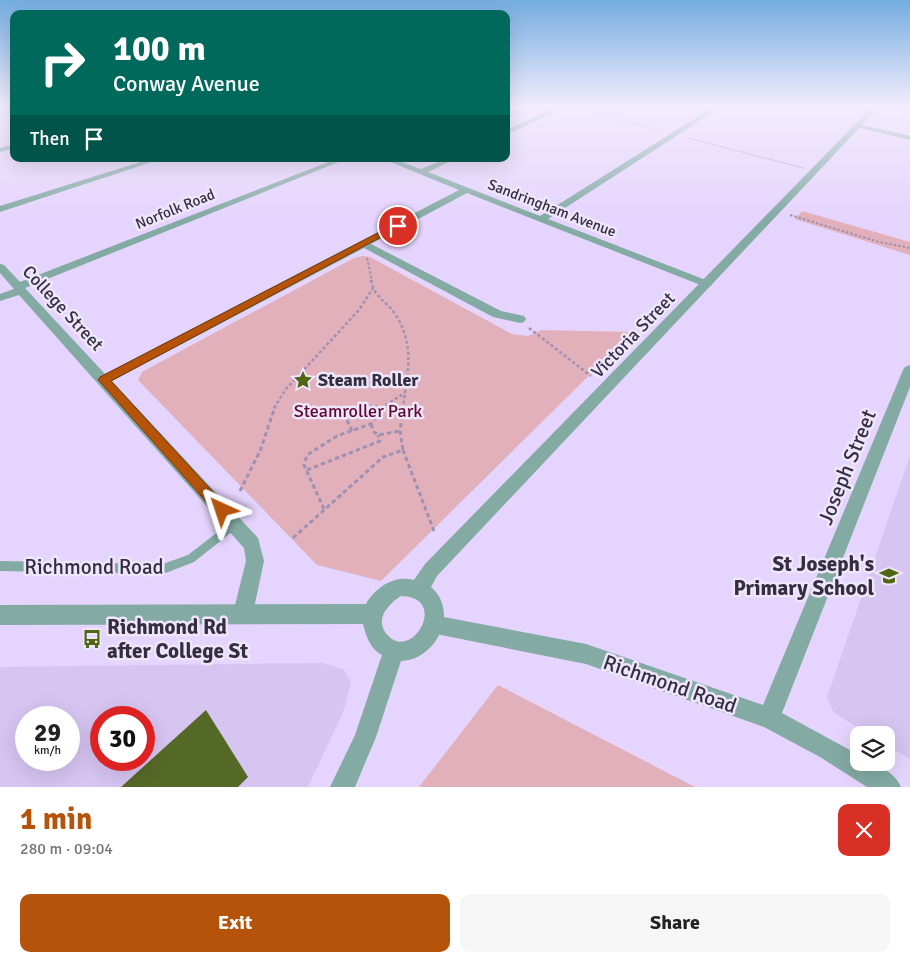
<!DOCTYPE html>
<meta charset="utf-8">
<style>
:root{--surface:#fff;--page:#f6f6f6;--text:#222;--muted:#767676;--accent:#b45309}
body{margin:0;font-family:Signika,sans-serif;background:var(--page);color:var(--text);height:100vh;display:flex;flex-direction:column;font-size:19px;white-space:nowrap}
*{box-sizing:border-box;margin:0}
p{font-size:16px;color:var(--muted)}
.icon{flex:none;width:28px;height:28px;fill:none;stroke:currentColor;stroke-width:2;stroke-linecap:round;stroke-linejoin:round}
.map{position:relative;height:787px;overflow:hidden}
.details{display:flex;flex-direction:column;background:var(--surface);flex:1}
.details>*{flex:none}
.hud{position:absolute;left:10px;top:10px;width:500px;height:152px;border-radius:10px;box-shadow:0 5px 20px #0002;background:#00695c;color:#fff;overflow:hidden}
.controls{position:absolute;left:850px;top:726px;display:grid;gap:10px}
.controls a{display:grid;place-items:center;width:45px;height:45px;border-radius:10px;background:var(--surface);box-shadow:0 5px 20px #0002;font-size:25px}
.speed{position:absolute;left:15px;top:706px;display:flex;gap:10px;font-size:25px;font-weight:700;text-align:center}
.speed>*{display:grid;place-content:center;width:65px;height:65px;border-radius:50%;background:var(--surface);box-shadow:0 5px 20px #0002;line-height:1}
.speed small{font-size:12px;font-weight:400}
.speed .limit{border:8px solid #d22;background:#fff;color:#111}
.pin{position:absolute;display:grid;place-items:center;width:42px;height:42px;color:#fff;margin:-21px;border:2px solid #fff;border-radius:50%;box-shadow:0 1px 5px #0007}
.me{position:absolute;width:55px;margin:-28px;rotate:318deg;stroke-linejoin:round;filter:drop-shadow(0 0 4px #0008)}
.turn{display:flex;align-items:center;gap:18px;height:105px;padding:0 20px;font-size:22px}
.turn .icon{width:65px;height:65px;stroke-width:2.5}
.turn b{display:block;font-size:35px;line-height:42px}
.then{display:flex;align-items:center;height:48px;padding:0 20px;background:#0003;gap:10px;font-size:19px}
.round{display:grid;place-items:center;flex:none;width:52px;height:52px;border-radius:10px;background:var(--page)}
.summary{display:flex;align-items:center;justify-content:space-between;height:85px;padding:0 20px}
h1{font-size:30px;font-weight:700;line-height:38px;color:var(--accent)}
.cta{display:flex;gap:10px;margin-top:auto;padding:10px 20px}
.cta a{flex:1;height:58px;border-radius:10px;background:var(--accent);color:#fff;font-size:20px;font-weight:700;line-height:58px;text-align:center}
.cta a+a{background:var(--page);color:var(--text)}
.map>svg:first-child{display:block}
.built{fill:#d6c4f1;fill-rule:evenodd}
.green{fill:#e2b0bb}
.building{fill:#556927}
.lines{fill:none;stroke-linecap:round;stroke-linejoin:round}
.path-far3{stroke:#9f91b1;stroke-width:1;stroke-dasharray:2 1;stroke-linecap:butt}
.path-far2{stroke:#9f91b1;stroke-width:2;stroke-dasharray:2.5 2;stroke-linecap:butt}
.path-far1{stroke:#9f91b1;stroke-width:2.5;stroke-dasharray:3 2.5;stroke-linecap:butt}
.path{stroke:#9f91b1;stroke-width:3;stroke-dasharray:4.5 3;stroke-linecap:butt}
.service{fill:#83aaa3;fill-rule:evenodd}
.minor{fill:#83aaa3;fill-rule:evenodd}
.tertiary{fill:#83aaa3;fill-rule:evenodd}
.route{fill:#b45309;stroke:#753606}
.labels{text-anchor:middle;stroke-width:5;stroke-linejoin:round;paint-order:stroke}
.far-street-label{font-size:15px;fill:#352d40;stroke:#eee6fb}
.street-label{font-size:18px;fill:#352d40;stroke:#eee6fb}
.poi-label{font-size:18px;font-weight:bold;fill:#352d40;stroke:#eee6fb;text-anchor:start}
.park-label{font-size:18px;fill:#64072e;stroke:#eee6fb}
.near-street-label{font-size:21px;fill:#352d40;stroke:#eee6fb}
.near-poi-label{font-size:21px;font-weight:bold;fill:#352d40;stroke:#eee6fb;text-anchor:end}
</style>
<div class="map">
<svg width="910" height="787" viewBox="0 0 910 787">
<rect width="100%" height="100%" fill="#e5d4fd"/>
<!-- built -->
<g class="built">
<polygon points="910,456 910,759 886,745 886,735 870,735 834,713 827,697"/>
<path d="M323,663L344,670L351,683L344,710L308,787H0V667ZM26,718H69V760H26ZM101,718H144V760H101Z"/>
</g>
<!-- green -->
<g class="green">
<polygon points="802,211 910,242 910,255 795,219"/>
<polygon points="363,256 370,257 512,334 528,336 541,330 633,332 381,581 317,565 138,380 142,372 151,367 354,258"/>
<polygon points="498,685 695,787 419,787"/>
</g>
<!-- building -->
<polygon class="building" points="206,710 248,777 238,787 121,787"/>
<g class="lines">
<!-- path-far3 -->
<g class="path-far3">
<polyline points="574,107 661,131"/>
<polyline points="688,138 803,168"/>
</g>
<!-- path-far2 -->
<g class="path-far2">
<polyline points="790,215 879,242 910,248"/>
<polyline points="367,258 372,281"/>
</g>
<!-- path-far1 -->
<g class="path-far1">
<path d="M371,280C375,299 386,300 395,314C416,346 407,374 403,408"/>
<polyline points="529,328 591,376"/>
<polyline points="274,408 286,389 359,310 373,288"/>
<polyline points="365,408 371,406 382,407"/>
<polyline points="381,408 405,393"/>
</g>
<!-- path -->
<g class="path">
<polyline points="371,424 374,432 378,435 400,431"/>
<polyline points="352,431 345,416 368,407"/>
<polyline points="403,450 434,531"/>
<polyline points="307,470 380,441 378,435"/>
<polyline points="240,491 260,451 275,407"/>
<polyline points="324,509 304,465 307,455 337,436 371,424 382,407"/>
<polyline points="293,538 383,457 403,450 400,431 403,407"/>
</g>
<!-- service -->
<polygon class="service" points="235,520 238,521 240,524 238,527 194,562 163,574 0,571 0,561 163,564 188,555 232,521"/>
<!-- minor -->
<g class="minor">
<polygon points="3,107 14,109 14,114"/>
<polygon points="558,107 566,107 506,135 506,130"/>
<polygon points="713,107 721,107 548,219 711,282 712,284 711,286 703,286 467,193 371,244 501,311 524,316 526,319 524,322 520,323 493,317 364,248 112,381 258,538 264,561 253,613 250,620 243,623 236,620 233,613 246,561 244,548 19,295 0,301 0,294 14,289 0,273 0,264 4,265 20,282 336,159 346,159 25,288 105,374 459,190 383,159 393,159 421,169 445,159 455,159 428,172 540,216"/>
<polygon points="858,124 910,136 910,140 856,127 856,125"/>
<polygon points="14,144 14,148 0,152 0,148"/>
<polygon points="150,159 161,159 0,212 0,206"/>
<path d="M910,365V387L782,713L859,755V762C875,762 895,772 901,787H867L820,757L764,727L586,664L426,632L423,625L426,618L433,615L586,644L763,705L903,370L905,367Z"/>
</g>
<!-- tertiary -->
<path class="tertiary" d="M872,107H879L437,576L431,587C460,612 436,660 401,661L376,737L355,787H330L355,735L382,655C370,649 366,636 363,624L0,625V605L366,604C376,587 394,575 414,580L425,564ZM401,596C447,597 416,655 392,639C372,624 385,606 401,596Z"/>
</g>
<!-- sky -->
<linearGradient id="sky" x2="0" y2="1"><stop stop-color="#74ade0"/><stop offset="0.49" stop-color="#f3ecfe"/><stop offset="1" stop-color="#f3ecfe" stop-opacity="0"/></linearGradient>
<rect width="910" height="217" fill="url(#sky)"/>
<!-- route -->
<polygon class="route" points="395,224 402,226 111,381 226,506 228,510 226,514 222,516 217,514 100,382 98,380 100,377"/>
<!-- icons -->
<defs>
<g id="sight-bare" transform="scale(1.5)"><path d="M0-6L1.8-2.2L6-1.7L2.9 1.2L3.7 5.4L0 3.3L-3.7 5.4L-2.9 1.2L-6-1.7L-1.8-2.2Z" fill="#506613" stroke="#eee6fb" stroke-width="2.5" paint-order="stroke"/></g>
<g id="school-bare" transform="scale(1.5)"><path d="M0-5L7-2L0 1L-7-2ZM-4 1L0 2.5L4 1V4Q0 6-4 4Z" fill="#506613" stroke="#eee6fb" stroke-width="2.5" paint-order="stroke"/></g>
<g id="bus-bare" transform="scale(1.5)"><path d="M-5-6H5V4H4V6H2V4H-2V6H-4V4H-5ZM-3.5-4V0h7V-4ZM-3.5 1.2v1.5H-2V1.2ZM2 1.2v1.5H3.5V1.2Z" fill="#506613" stroke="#eee6fb" stroke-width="2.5" paint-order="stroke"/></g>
</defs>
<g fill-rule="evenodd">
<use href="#sight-bare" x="303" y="380"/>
<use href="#school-bare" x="889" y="576"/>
<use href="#bus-bare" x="92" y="639"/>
</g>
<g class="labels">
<!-- far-street labels -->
<g class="far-street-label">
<text transform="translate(552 208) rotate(21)" y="5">Sandringham Avenue</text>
<text transform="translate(175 209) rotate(-22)" y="5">Norfolk Road</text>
</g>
<!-- street labels -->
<g class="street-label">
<text transform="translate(63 308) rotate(47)" y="6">College Street</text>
<text transform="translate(633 335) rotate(-46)" y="6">Victoria Street</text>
</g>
<!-- poi labels -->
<g class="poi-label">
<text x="318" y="386">Steam Roller</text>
</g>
<!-- park labels -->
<g class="park-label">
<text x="358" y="417">Steamroller Park</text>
</g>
<!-- near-street labels -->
<g class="near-street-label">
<text transform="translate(847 467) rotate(-68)" y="7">Joseph Street</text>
<text x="94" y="574">Richmond Road</text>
<text transform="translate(670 684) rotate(19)" y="7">Richmond Road</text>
</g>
<!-- near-poi labels -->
<g class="near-poi-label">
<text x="874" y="571">St Joseph's<tspan x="874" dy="24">Primary School</tspan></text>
<text x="107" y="634" text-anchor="start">Richmond Rd<tspan x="107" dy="24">after College St</tspan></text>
</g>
</g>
</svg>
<div class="controls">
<a><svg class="icon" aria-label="layers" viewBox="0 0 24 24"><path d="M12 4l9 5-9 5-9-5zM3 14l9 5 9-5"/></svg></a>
</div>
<div class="speed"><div>29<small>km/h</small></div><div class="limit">30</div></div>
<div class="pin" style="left:398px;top:226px;background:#d93025"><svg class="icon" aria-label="arrive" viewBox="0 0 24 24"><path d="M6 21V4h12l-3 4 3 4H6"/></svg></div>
<svg class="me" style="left:222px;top:510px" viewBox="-20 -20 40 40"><path d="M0-17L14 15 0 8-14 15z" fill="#b45309" stroke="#fff" stroke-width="4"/></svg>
<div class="hud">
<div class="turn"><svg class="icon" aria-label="right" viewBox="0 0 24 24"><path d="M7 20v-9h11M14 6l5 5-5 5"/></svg><div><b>100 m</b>Conway Avenue</div></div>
<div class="then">Then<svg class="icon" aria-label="arrive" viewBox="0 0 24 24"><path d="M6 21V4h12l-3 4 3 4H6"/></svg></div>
</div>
</div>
<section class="details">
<div class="summary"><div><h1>1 min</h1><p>280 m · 09:04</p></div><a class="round" style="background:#d93025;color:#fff"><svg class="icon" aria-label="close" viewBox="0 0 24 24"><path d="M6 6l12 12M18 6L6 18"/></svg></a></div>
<div class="cta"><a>Exit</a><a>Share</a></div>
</section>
